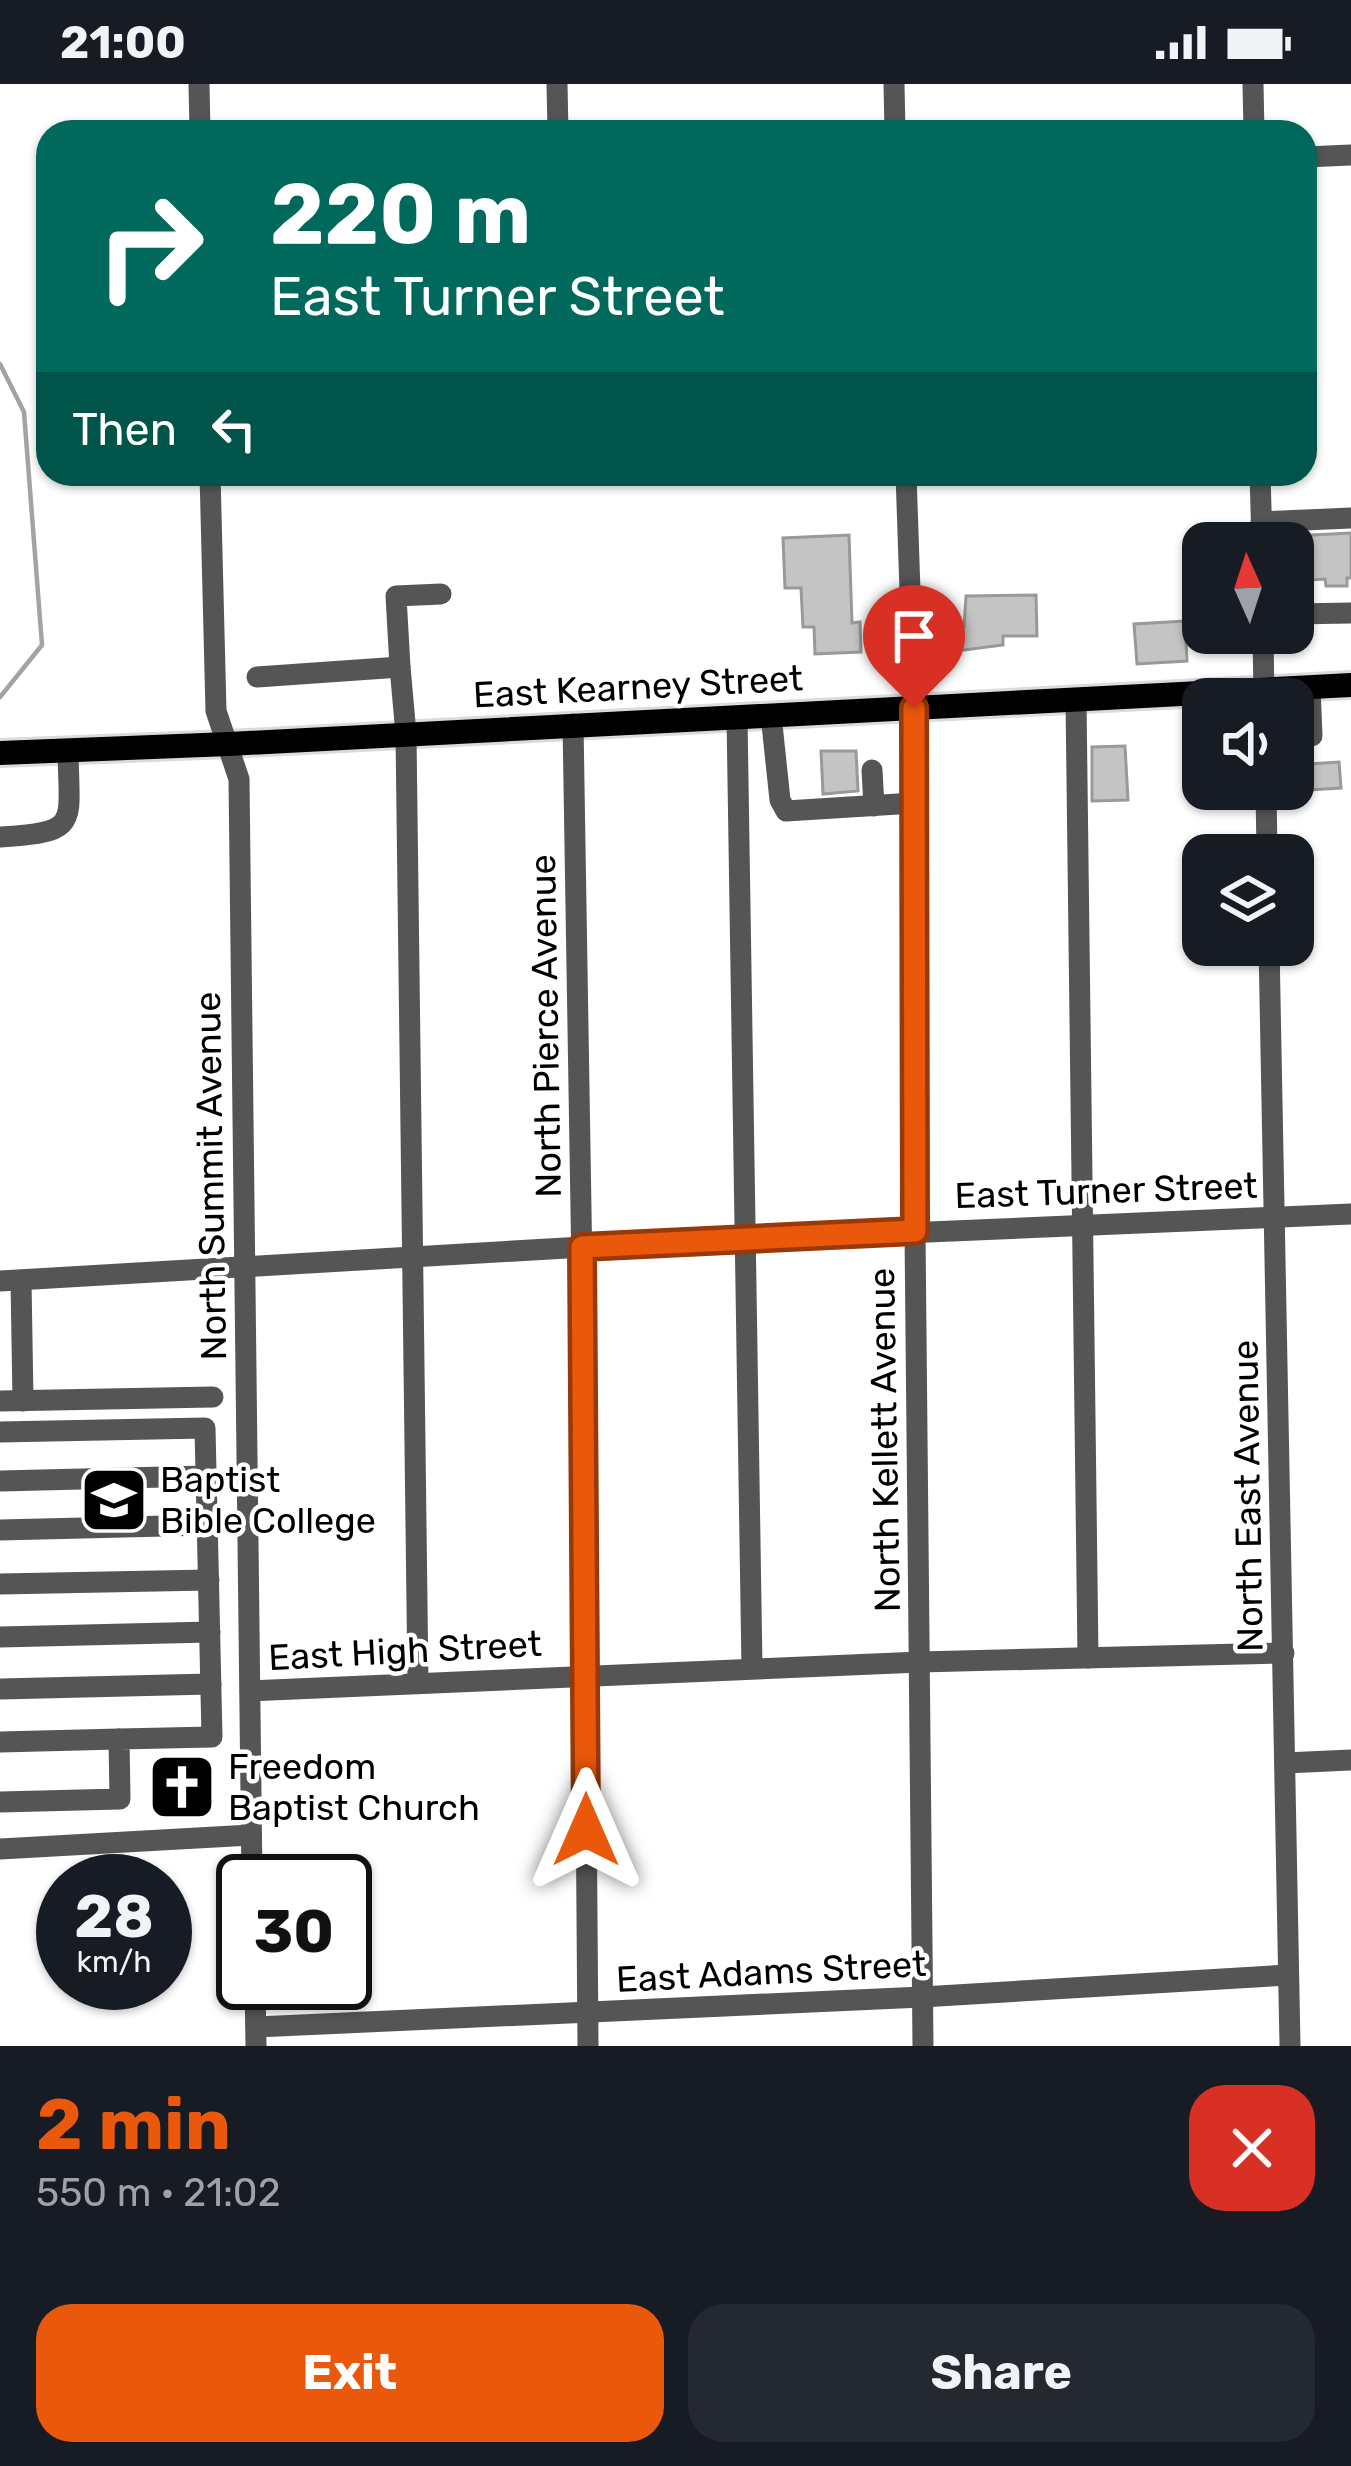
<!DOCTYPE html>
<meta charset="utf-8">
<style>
:root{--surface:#171b24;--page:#242831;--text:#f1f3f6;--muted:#9ea1a6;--accent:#ea580c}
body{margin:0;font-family:Rubik,sans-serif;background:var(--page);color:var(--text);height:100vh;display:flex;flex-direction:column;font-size:45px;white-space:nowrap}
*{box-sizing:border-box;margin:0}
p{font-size:39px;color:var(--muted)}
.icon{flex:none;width:66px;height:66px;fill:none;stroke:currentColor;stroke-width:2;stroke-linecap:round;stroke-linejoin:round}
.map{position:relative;height:1962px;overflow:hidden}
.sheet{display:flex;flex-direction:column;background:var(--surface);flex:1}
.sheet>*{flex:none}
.top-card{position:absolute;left:36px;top:36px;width:1281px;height:366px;border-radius:36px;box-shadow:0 3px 9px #0004;background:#00695c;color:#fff;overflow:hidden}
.needle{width:78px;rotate:357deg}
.tools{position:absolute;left:1182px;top:438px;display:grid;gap:24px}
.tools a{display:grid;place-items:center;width:132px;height:132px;border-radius:24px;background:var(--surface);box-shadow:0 3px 9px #0004;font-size:60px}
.speed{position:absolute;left:36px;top:1770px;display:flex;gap:24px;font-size:60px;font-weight:700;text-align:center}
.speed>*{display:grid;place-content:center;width:156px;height:156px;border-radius:50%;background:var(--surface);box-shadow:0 3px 9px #0004;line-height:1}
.speed small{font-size:30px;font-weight:400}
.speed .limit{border:6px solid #111;border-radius:18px;background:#fff;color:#111}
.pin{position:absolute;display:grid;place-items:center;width:102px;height:102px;color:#fff;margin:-123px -51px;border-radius:50% 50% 50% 0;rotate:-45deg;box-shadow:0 0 12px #0007}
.pin .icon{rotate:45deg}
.me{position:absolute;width:132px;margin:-66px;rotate:0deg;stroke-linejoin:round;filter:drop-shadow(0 0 9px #0008)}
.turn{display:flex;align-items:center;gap:42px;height:252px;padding:0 36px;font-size:54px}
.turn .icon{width:156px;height:156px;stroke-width:2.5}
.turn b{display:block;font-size:84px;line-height:102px}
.then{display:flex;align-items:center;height:114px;padding:0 36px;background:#0003;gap:24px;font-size:45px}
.round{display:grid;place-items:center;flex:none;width:126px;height:126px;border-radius:36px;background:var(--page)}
.summary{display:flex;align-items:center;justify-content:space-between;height:204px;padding:0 36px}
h1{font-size:72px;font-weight:700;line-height:90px;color:var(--accent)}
.primary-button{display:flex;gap:24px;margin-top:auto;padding:24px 36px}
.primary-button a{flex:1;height:138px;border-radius:36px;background:var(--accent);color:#fff;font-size:48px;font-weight:700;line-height:138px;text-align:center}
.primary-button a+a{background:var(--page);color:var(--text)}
.status{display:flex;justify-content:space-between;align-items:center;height:84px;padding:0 60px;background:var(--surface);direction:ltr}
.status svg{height:33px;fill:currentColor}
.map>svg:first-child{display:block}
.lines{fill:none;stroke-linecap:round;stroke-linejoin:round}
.stream{stroke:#a3a3a3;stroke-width:4.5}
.building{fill:#c4c4c4;stroke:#999;stroke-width:3}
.major-casing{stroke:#dbdbdb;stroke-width:30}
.minor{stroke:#555;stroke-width:21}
.major{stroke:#000;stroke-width:24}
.route-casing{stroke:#983908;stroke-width:30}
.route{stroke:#ea580c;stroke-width:21}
.labels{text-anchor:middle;stroke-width:9;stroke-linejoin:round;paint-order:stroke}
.street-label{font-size:36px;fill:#000;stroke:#fff}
.poi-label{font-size:36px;fill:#000;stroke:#fff;text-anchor:start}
</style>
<div class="status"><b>21:00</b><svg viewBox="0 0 49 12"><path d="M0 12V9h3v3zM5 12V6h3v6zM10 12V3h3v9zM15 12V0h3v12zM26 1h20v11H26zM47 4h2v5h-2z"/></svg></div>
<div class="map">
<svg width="1351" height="1962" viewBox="0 0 1351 1962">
<rect width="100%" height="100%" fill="#fff"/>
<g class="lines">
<!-- stream -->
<polyline class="stream" points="0,280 24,328 42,561 0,613"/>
</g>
<!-- building -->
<g class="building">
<polygon points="1351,449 1351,494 1347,494 1347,502 1326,502 1325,495 1295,497 1293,452"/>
<polygon points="849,451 852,539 860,538 861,568 815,570 814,543 803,543 801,504 785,504 783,454"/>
<polygon points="1036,511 1037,552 1003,552 1003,561 956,567 955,543 964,543 966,512"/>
<polygon points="1185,537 1187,577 1137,580 1134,540"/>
<polygon points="1125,662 1128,716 1092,717 1092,663"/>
<polygon points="821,667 856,667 858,707 823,710"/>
<polygon points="1339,678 1341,704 1293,707 1293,681"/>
</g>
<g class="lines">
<!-- major casing -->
<g class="major-casing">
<polyline id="major" points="0,669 229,660 1351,601"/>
</g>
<!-- minor -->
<g class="minor">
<polyline points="199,0 200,48"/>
<polyline points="557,0 558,48"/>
<polyline points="894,0 895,48"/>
<polyline points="1253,0 1254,48"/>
<polyline points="1305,73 1351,71"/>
<polyline points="210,390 216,627 239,695 252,1797"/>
<polyline points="906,390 914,624 915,1147 923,1962"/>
<polyline points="1260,390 1262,459"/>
<polyline points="1261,438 1351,434"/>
<polyline points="1293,530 1351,529"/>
<polyline points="1263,549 1264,615"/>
<polyline points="400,583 396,512 441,510"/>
<polyline points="257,593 400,583 406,650 418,1599"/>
<polyline points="1076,616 1088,1574"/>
<polyline points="771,631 780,716 786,727 914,719"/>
<polyline points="737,633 752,1584"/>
<polyline points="573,640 582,1187 588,1962"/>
<polyline points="1293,653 1312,652 1310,603"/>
<polyline points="872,686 874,722"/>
<polyline points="1266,705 1267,771"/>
<path d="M0,753C81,748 69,741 68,667"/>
<polyline points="1269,861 1290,1962"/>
<polyline points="21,1196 23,1317"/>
<polyline points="0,1197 600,1162 1351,1130"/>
<polyline points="0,1317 213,1313"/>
<polyline points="0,1348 205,1344 212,1653 119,1655 120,1715 0,1718"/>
<polyline points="0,1397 206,1392"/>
<polyline points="0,1446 207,1441"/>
<polyline points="0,1500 209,1496"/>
<polyline points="0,1553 210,1548"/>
<polyline points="0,1605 211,1600"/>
<polyline points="250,1607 920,1578 1284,1569"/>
<polyline points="0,1658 119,1655"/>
<polyline points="1285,1679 1351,1676"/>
<polyline points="0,1765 251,1751"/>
<polyline points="255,1899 256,1962"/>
<polyline points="256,1943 922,1913 1288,1891"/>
</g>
<!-- major -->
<use href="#major" class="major"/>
</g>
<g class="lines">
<!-- route casing -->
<g class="route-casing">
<polyline id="route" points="586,1746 582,1163 915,1147 914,624"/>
</g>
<!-- route -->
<use href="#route" class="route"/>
</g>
<!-- icons -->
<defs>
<g id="university-square" transform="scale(3.45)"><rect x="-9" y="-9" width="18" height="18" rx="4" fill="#000" stroke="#fff"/><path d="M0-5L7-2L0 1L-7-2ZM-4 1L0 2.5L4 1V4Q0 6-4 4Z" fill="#fff"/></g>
<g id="church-square" transform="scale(3.45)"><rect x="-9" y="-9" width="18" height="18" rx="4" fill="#000" stroke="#fff"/><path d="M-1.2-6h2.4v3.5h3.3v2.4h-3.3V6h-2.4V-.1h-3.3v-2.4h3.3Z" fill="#fff"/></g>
</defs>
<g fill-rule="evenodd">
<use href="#university-square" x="114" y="1416"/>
<use href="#church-square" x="182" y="1703"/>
</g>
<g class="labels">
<!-- street labels -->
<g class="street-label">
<text transform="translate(638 602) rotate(-3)" y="13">East Kearney Street</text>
<text transform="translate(545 942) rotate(-91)" y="13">North Pierce Avenue</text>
<text transform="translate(210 1092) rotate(-91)" y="13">North Summit Avenue</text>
<text transform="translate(1106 1106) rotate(-2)" y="13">East Turner Street</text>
<text transform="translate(884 1356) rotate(-91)" y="13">North Kellett Avenue</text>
<text transform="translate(1247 1412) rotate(-91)" y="13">North East Avenue</text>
<text transform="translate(405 1566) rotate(-3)" y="13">East High Street</text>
<text transform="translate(771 1887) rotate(-3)" y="13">East Adams Street</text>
</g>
<!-- poi labels -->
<g class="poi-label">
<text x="160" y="1408">Baptist<tspan x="160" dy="41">Bible College</tspan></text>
<text x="228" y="1695">Freedom<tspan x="228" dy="41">Baptist Church</tspan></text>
</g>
</g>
</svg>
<div class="tools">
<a><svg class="needle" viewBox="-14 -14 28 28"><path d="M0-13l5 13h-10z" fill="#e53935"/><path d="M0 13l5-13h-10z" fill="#9ea1a6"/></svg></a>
<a><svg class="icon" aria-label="sound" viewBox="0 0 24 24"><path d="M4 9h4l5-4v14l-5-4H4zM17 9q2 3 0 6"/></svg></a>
<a><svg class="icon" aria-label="layers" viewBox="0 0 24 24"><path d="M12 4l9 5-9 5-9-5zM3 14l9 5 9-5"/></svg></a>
</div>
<div class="speed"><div>28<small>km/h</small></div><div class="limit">30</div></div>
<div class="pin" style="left:914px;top:624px;background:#d93025"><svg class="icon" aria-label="arrive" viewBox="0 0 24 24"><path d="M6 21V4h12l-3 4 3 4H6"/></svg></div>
<svg class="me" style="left:586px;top:1746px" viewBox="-20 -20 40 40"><path d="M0-17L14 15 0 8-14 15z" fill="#ea580c" stroke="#fff" stroke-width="4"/></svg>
<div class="top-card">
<div class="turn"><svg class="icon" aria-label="right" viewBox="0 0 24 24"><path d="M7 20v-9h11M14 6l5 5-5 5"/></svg><div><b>220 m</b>East Turner Street</div></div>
<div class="then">Then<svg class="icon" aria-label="left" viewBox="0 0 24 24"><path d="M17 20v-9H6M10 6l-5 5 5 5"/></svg></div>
</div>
</div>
<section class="sheet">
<div class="summary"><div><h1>2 min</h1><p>550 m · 21:02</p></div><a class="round" style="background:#d93025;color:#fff"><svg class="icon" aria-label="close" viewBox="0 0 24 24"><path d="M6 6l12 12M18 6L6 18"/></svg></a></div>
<div class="primary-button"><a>Exit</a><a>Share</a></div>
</section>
